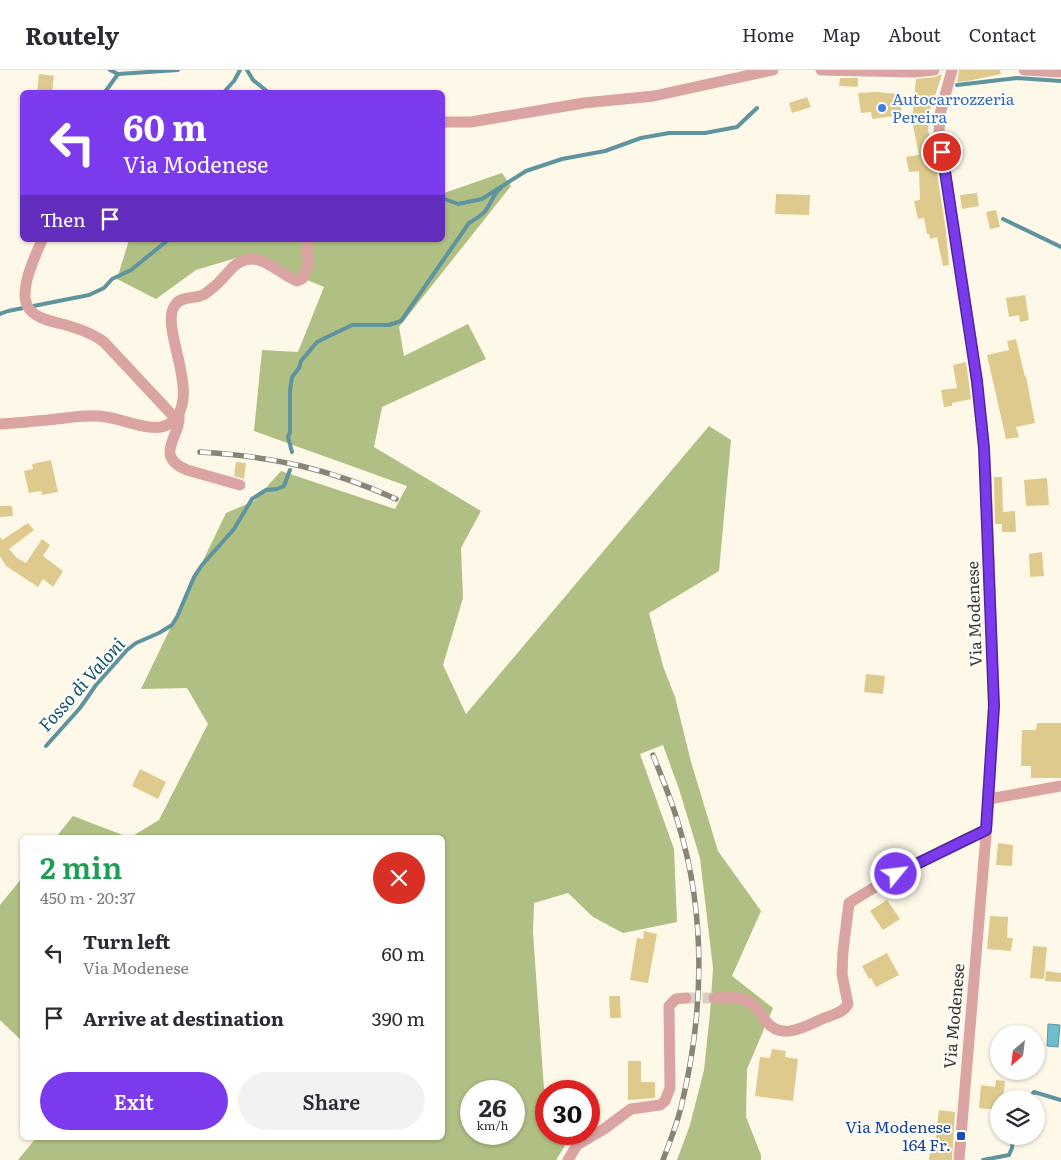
<!DOCTYPE html>
<meta charset="utf-8">
<style>
:root{--surface:#fff;--page:#f2f2f3;--text:#2b2b33;--muted:#7c7c81;--line:#e1e1e2;--accent:#7c3aed}
body{margin:0;font-family:Literata,serif;background:var(--page);color:var(--text);height:100vh;display:flex;flex-direction:column;font-size:19px;white-space:nowrap}
*{box-sizing:border-box;margin:0}
p{font-size:16px;color:var(--muted)}
.icon{flex:none;width:28px;height:28px;fill:none;stroke:currentColor;stroke-width:2;stroke-linecap:round;stroke-linejoin:round}
.map{position:relative;flex:1;overflow:hidden}
.drawer{position:absolute;left:20px;top:765px;width:425px;height:305px;display:flex;flex-direction:column;background:var(--surface);border-radius:8px;box-shadow:0 1px 4px #0004}
.drawer>*{flex:none}
.top-card{position:absolute;left:20px;top:20px;width:425px;height:152px;border-radius:8px;box-shadow:0 1px 4px #0004;background:#7c3aed;color:#fff;overflow:hidden}
.needle{width:32px;rotate:208deg}
.controls{position:absolute;left:990px;top:955px;display:grid;gap:10px}
.controls a{display:grid;place-items:center;width:55px;height:55px;border-radius:50%;background:var(--surface);box-shadow:0 1px 4px #0004;font-size:25px}
.speed{position:absolute;left:460px;top:1010px;display:flex;gap:10px;font-size:25px;font-weight:700;text-align:center}
.speed>*{display:grid;place-content:center;width:65px;height:65px;border-radius:50%;background:var(--surface);box-shadow:0 1px 4px #0004;line-height:1}
.speed small{font-size:12px;font-weight:400}
.speed .limit{border:8px solid #d22;background:#fff;color:#111}
.pin{position:absolute;display:grid;place-items:center;width:42px;height:42px;color:#fff;margin:-21px;border:2px solid #fff;border-radius:50%;box-shadow:0 1px 5px #0007}
.me{position:absolute;width:55px;margin:-28px;rotate:61deg;stroke-linejoin:round;filter:drop-shadow(0 0 4px #0008)}
.turn{display:flex;align-items:center;gap:18px;height:105px;padding:0 20px;font-size:22px}
.turn .icon{width:65px;height:65px;stroke-width:2.5}
.turn b{display:block;font-size:35px;line-height:42px}
.then{display:flex;align-items:center;height:48px;padding:0 20px;background:#0003;gap:10px;font-size:19px}
.round{display:grid;place-items:center;flex:none;width:52px;height:52px;border-radius:26px;background:var(--page)}
.headline{display:flex;align-items:center;justify-content:space-between;height:85px;padding:0 20px}
h1{font-size:30px;font-weight:600;line-height:38px;color:#1e9e55}
.cta{display:flex;gap:10px;margin-top:auto;padding:10px 20px}
.cta a{flex:1;height:58px;border-radius:30px;background:var(--accent);color:#fff;font-size:20px;font-weight:600;line-height:58px;text-align:center}
.cta a+a{background:var(--page);color:var(--text)}
ul{padding:0;list-style:none}
li{display:flex;align-items:center;gap:15px;height:65px;padding:0 20px}
li div{flex:1}
li b{display:block;font-size:19px}
li em{font-style:normal}
header{display:flex;align-items:center;gap:30px;box-sizing:border-box;height:70px;padding:0 25px;background:var(--surface);border-bottom:1px solid var(--line)}
header strong{font-size:24px}
nav{display:flex;gap:28px;margin-inline-start:auto;font-size:18px}
.map>svg:first-child{display:block}
.forest{fill:#b0bf83;fill-rule:evenodd}
.water{fill:#6fbccf;stroke:#5f949e}
.lines{fill:none;stroke-linecap:round;stroke-linejoin:round}
.stream{stroke:#5f949e;stroke-width:4}
.building{fill:#dfca8e}
.minor-tunnel{stroke:#d7d1c3;stroke-width:11;stroke-dasharray:11 5.5;stroke-linecap:butt}
.minor{stroke:#daa4a2;stroke-width:11}
.rail-casing{stroke:#898478;stroke-width:5.5}
.rail{stroke:#fff;stroke-width:4;stroke-dasharray:11;stroke-linecap:butt}
.route-casing{stroke:#51269a;stroke-width:12}
.route{stroke:#7c3aed;stroke-width:9}
.shop-dot{fill:#3f7fe0;stroke:#fff;stroke-width:2}
.transit-dot{fill:#1a4fb4;stroke:#fff;stroke-width:2}
.labels{text-anchor:middle;stroke-width:4;stroke-linejoin:round;paint-order:stroke}
.shop-label{font-size:16px;fill:#366cbe;stroke:#fff;text-anchor:start}
.street-label{font-size:16px;fill:#3a362c;stroke:#fff}
.transit-label{font-size:16px;fill:#164399;stroke:#fff;text-anchor:end}
.water-label{font-size:18px;font-style:italic;fill:#115462;stroke:#fff}
</style>
<header>
<strong>Routely</strong>
<nav><a>Home</a><a>Map</a><a>About</a><a>Contact</a></nav>
</header>
<div class="map">
<svg width="1061" height="1090" viewBox="0 0 1061 1090">
<rect width="100%" height="100%" fill="#fef8e9"/>
<!-- forest -->
<g class="forest">
<path d="M502,103L511,116L399,257L404,286L468,254L486,289L382,337L374,377L481,441L461,478L463,528L443,595L466,644L709,356L731,370L719,501L649,543L663,596L675,627L691,692L718,781L761,841L732,906L773,938L747,999L746,1047L761,1085V1090H677L690,1055L704,1000L710,943L713,898L700,788L679,719L663,675L640,684L674,779L677,852L623,863L593,847L568,823L534,833L533,863L544,1019L548,1021H546V1064H580L568,1071L556,1090H18L36,1068H442V768L131,767L159,750L208,654L187,618L141,619L226,443L254,431L281,401L395,439L407,416L254,361L262,280L298,282L324,217L246,185L196,200L156,229L117,209L129,170H442L443,121L444,123ZM471,1021H514V1064H471Z"/>
<polygon points="73,746 128,767 56,767"/>
<polygon points="22,808 22,971 0,950 0,835"/>
</g>
<!-- water -->
<polygon class="water" points="1048,954 1060,955 1058,977 1047,976"/>
<g class="lines">
<!-- stream -->
<g class="stream">
<polyline points="110,0 118,4 178,0"/>
<polyline points="247,0 253,10 268,22"/>
<polyline points="957,15 1017,8 1061,11"/>
<polyline points="105,22 118,4"/>
<polyline points="224,22 234,11 240,0"/>
<polyline points="301,22 306,22"/>
<polyline points="442,128 458,134 482,129 526,101 562,89 605,81 641,68 669,63 705,63 737,57 757,38"/>
<polyline points="1003,149 1061,177"/>
<polyline points="0,244 8,241 89,225 104,218 112,209 131,200 168,170"/>
<path d="M292,382L288,367L290,362V320L292,307L299,298L301,291L317,272L352,255H389L401,251L469,153C475,149 482,146 486,140C492,132 493,124 501,118"/>
<polyline points="46,676 80,638 96,615 127,580 136,573 159,563 172,555 177,547 194,507 202,495 234,459 252,429 266,420 277,419 284,416 290,400"/>
<polyline points="1029,1029 1034,1022 1061,1030"/>
<polyline points="983,1090 1009,1085 1012,1078 1013,1066"/>
</g>
</g>
<!-- building -->
<g class="building">
<polygon points="959,0 1000,0 1001,4 968,11 957,12"/>
<polygon points="39,4 54,6 52,22 37,22"/>
<polygon points="939,5 942,5 930,40 928,61 934,84 946,161 949,195 943,196 937,167 930,169 929,164 927,164 924,148 918,149 914,131 920,130 919,101 909,102 906,87 919,85 912,50 916,9 935,7"/>
<polygon points="840,8 858,8 858,17 839,16"/>
<polygon points="876,22 899,24 902,45 872,49 871,42 861,43 858,23"/>
<polygon points="807,27 811,37 792,43 789,33"/>
<polygon points="977,123 979,136 962,139 960,125"/>
<polygon points="776,124 810,125 809,145 775,144"/>
<polygon points="996,140 1000,157 990,159 986,142"/>
<polygon points="1025,225 1029,250 1020,252 1019,245 1009,247 1006,228"/>
<polygon points="1016,269 1025,307 1026,306 1035,353 1016,357 1019,367 1006,369 987,285 1009,280 1007,271"/>
<polygon points="966,292 971,329 952,333 952,336 944,337 941,320 957,318 953,295"/>
<polygon points="51,390 58,422 42,425 41,421 29,423 24,401 33,399 32,394"/>
<polygon points="236,392 246,393 244,409 234,406"/>
<polygon points="994,407 1002,407 1003,442 1015,441 1016,462 1002,462 1002,454 995,454"/>
<polygon points="1047,408 1049,435 1026,436 1024,410"/>
<polygon points="0,436 12,436 13,446 0,447"/>
<polygon points="28,453 34,460 9,479 17,488 26,493 42,469 50,475 43,486 63,501 53,517 43,509 38,517 6,496 0,486 0,467 2,470"/>
<polygon points="1042,482 1044,506 1030,507 1029,484"/>
<polygon points="866,604 885,606 883,624 864,622"/>
<polygon points="1037,653 1061,653 1061,708 1031,708 1031,696 1021,696 1022,660 1036,660"/>
<polygon points="140,699 166,712 158,729 132,716"/>
<polygon points="998,773 1013,775 1012,796 996,795"/>
<polygon points="887,830 900,849 883,860 870,841"/>
<polygon points="990,846 1008,847 1007,868 1013,868 1011,881 987,879"/>
<polygon points="644,861 657,864 648,913 630,910 637,868 643,869"/>
<polygon points="1033,876 1047,877 1044,909 1030,908"/>
<polygon points="887,883 899,905 876,917 871,908 869,909 862,896"/>
<polygon points="1046,901 1061,903 1061,912 1045,911"/>
<polygon points="609,926 620,926 621,948 610,948"/>
<polygon points="772,979 786,981 785,987 798,989 793,1031 755,1026 760,987 770,988"/>
<polygon points="628,991 641,991 641,1012 655,1012 655,1028 628,1030"/>
<polygon points="996,1010 1005,1011 1003,1029 999,1029 999,1040 979,1038 981,1015 995,1017"/>
<polygon points="939,1040 955,1042 952,1090 929,1090 930,1081 934,1081"/>
</g>
<g class="lines">
<!-- minor-tunnel -->
<polyline class="minor-tunnel" points="686,928 714,928"/>
<!-- minor -->
<g class="minor">
<polyline points="821,0 914,2 934,0"/>
<polyline points="952,0 940,44 939,62 971,269 982,354 986,405 994,636 989,729 959,1090"/>
<polyline points="1024,0 1061,2"/>
<polyline points="442,52 471,52 584,33 654,26 773,0"/>
<path d="M42,170C35,187 16,224 30,240C38,249 54,252 66,255C80,259 92,263 104,272L175,348"/>
<path d="M179,344C182,366 152,385 187,400L240,415"/>
<path d="M0,354C19,353 38,351 57,349C73,347 90,344 106,347C124,349 153,364 169,354C206,329 158,258 175,235C181,226 194,229 203,225C207,223 211,219 215,216C222,210 227,203 233,197C257,176 275,202 297,211L303,208L308,194L307,170"/>
<polyline points="989,729 1061,716"/>
<path d="M714,928C725,928 738,926 748,931C756,935 761,944 766,951C781,971 805,957 822,949C831,945 844,943 848,934L842,904L843,881L849,833C893,805 938,782 985,760"/>
<polyline points="568,1090 577,1075 604,1059 631,1039 660,1035 665,1031 670,1018 669,936 676,929 686,928"/>
</g>
<!-- rail casing -->
<g class="rail-casing">
<g id="rail">
<path d="M200,382C272,386 330,399 396,429"/>
<path d="M653,685C662,708 672,731 679,756C706,845 704,942 682,1033C678,1052 670,1071 663,1090"/>
</g>
</g>
<!-- rail -->
<use href="#rail" class="rail"/>
</g>
<g class="lines">
<!-- route casing -->
<g class="route-casing">
<polyline id="route" points="896,804 986,760 994,636 984,378 977,311 942,82"/>
</g>
<!-- route -->
<use href="#route" class="route"/>
</g>
<!-- markers -->
<circle class="shop-dot" cx="882" cy="38" r="5"/>
<rect class="transit-dot" x="956" y="1061" width="10" height="10" rx="2.5"/>
<g class="labels">
<!-- shop labels -->
<g class="shop-label">
<text x="892" y="35">Autocarrozzeria<tspan x="892" dy="18">Pereira</tspan></text>
</g>
<!-- street labels -->
<g class="street-label">
<text transform="translate(974 544) rotate(-92)" y="6">Via Modenese</text>
<text transform="translate(954 946) rotate(-85)" y="6">Via Modenese</text>
</g>
<!-- transit labels -->
<g class="transit-label">
<text x="951" y="1063">Via Modenese<tspan x="951" dy="18">164 Fr.</tspan></text>
</g>
<!-- water labels -->
<g class="water-label">
<text transform="translate(82 615) rotate(-48)" y="6">Fosso di Valoni</text>
</g>
</g>
</svg>
<div class="controls">
<a><svg class="needle" viewBox="-14 -14 28 28"><path d="M0-13l5 13h-10z" fill="#e53935"/><path d="M0 13l5-13h-10z" fill="#7c7c81"/></svg></a>
<a><svg class="icon" aria-label="layers" viewBox="0 0 24 24"><path d="M12 4l9 5-9 5-9-5zM3 14l9 5 9-5"/></svg></a>
</div>
<div class="speed"><div>26<small>km/h</small></div><div class="limit">30</div></div>
<div class="pin" style="left:942px;top:82px;background:#d93025"><svg class="icon" aria-label="arrive" viewBox="0 0 24 24"><path d="M6 21V4h12l-3 4 3 4H6"/></svg></div>
<svg class="me" style="left:896px;top:804px" viewBox="-20 -20 40 40"><circle r="17" fill="#7c3aed" stroke="#fff" stroke-width="3"/><path d="M0-11L8 9 0 5-8 9z" fill="#fff"/></svg>
<div class="top-card">
<div class="turn"><svg class="icon" aria-label="left" viewBox="0 0 24 24"><path d="M17 20v-9H6M10 6l-5 5 5 5"/></svg><div><b>60 m</b>Via Modenese</div></div>
<div class="then">Then<svg class="icon" aria-label="arrive" viewBox="0 0 24 24"><path d="M6 21V4h12l-3 4 3 4H6"/></svg></div>
</div>
<section class="drawer">
<div class="headline"><div><h1>2 min</h1><p>450 m · 20:37</p></div><a class="round" style="background:#d93025;color:#fff"><svg class="icon" aria-label="close" viewBox="0 0 24 24"><path d="M6 6l12 12M18 6L6 18"/></svg></a></div>
<ul>
<li><svg class="icon" aria-label="left" viewBox="0 0 24 24"><path d="M17 20v-9H6M10 6l-5 5 5 5"/></svg><div><b>Turn left</b><p>Via Modenese</p></div><em>60 m</em></li>
<li><svg class="icon" aria-label="arrive" viewBox="0 0 24 24"><path d="M6 21V4h12l-3 4 3 4H6"/></svg><div><b>Arrive at destination</b></div><em>390 m</em></li>
</ul>
<div class="cta"><a>Exit</a><a>Share</a></div>
</section>
</div>
